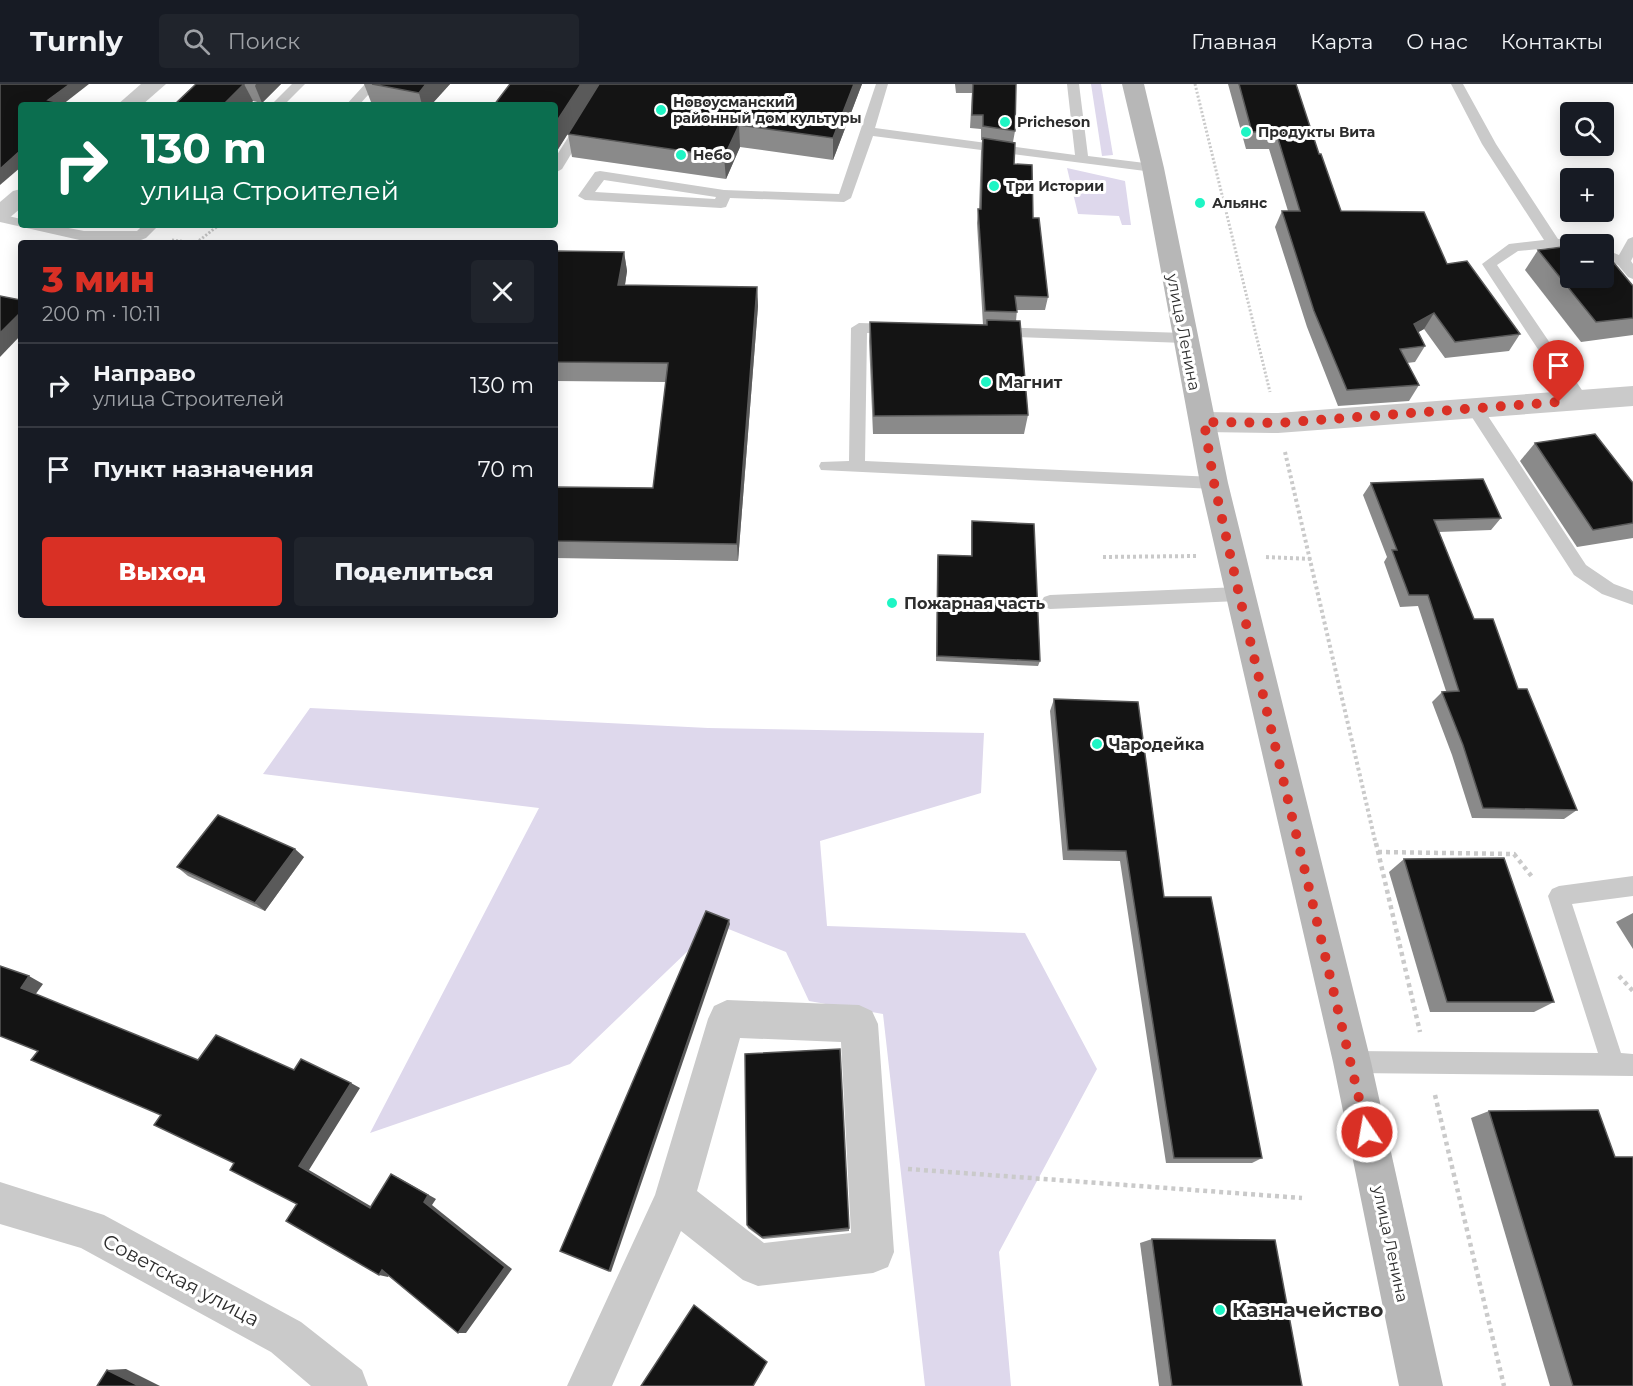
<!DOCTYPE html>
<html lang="ru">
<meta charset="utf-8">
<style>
:root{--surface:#171b24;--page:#20242c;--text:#f1f3f6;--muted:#9ea1a6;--line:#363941;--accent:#d93025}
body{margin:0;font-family:Montserrat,sans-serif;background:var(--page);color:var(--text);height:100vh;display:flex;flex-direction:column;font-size:22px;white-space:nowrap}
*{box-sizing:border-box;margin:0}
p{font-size:20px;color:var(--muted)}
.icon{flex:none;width:33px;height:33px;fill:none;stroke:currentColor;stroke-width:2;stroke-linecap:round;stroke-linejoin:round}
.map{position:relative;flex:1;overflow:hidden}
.panel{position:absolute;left:18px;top:156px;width:540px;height:378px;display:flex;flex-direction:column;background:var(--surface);border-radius:6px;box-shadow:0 3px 15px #0003}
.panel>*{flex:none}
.hud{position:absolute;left:18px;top:18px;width:540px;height:126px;border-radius:6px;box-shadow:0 3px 15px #0003;background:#0b6e4f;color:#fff;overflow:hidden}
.controls{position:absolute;left:1560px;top:18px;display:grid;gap:12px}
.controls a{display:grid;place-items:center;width:54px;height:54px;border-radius:6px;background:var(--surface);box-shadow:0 3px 15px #0003;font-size:30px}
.pin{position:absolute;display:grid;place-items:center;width:51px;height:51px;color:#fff;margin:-62px -26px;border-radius:50% 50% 50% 0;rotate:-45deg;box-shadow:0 0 6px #0007}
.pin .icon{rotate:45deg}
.me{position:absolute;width:66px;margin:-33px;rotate:348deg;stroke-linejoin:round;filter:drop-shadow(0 0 4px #0008)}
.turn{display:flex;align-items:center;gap:21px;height:126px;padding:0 24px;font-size:27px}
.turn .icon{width:78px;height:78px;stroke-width:2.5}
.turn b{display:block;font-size:42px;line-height:51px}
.round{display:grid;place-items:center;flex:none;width:63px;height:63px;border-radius:6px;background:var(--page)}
.head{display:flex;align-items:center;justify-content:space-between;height:102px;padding:0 24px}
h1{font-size:36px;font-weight:800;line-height:45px;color:var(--accent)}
.button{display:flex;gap:12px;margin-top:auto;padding:12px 24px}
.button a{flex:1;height:69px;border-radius:6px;background:var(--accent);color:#fff;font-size:24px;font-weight:800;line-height:69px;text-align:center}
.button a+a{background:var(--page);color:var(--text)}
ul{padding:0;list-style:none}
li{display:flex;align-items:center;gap:18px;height:84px;padding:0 24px;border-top:2px solid var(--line)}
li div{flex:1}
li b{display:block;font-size:22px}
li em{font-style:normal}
header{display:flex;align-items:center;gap:36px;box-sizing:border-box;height:84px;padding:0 30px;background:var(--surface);border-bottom:2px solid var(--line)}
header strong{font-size:28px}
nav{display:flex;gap:33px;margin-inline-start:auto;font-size:21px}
.search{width:420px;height:54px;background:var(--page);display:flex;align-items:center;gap:15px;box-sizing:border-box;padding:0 21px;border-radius:6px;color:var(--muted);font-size:22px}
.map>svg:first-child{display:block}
.green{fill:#ded8ec}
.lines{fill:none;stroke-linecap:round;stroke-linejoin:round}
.path-far2{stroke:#cacaca;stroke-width:3;stroke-dasharray:2 2;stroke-linecap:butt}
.path-far1{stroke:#cacaca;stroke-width:4;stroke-dasharray:3 3;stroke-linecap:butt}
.path{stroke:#cacaca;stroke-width:4.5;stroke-dasharray:4 4;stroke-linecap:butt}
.service{fill:#cacaca;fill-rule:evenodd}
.minor{fill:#cacaca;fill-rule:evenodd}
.secondary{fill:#b7b7b7;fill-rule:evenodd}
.wall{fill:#8a8a8a}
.shaded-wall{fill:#5a5a5a}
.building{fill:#141414;stroke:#5a5a5a;stroke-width:1.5}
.route{stroke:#d93025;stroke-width:10;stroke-dasharray:0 18}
.poi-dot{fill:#1ef5c4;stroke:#fff;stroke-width:2}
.labels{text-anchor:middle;stroke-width:6;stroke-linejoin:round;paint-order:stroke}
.far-poi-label{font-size:14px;font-weight:bold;fill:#2d2d2d;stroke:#fff;text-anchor:start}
.street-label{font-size:16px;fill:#2d2d2d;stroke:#fff}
.poi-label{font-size:16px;font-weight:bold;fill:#2d2d2d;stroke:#fff;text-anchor:start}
.near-street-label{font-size:20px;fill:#2d2d2d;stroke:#fff}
.near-poi-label{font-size:20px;font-weight:bold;fill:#2d2d2d;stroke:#fff;text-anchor:start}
</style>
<header>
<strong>Turnly</strong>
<div class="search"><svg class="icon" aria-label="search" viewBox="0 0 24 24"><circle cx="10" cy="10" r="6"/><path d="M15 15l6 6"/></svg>Поиск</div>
<nav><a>Главная</a><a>Карта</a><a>О нас</a><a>Контакты</a></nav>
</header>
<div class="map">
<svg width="1633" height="1302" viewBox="0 0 1633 1302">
<rect width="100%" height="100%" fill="#fff"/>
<!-- green -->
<g class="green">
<polygon points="1091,0 1101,0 1113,71 1102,72"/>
<polygon points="1067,84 1125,97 1131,141 1122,141 1119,132 1078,130"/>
<polygon points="310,624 708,644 984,649 981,709 820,757 827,842 1025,849 1097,985 999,1168 1011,1302 925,1302 883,930 809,917 786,868 716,840 570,980 370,1049 539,724 263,690"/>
</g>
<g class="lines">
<!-- path-far2 -->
<g class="path-far2">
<polyline points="1195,0 1270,308"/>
<polyline points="172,156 194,159"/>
<polyline points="196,159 219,141"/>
</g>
<!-- path-far1 -->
<g class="path-far1">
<polyline points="1285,368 1376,761"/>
<polyline points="1103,473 1196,472"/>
<polyline points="1266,473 1311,475"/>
</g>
<!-- path -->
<g class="path">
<polyline points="1376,759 1420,948"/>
<polyline points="1378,768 1514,770 1533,794"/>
<polyline points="1619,892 1633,907"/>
<polyline points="1435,1011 1504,1302"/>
<polyline points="908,1085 1302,1114"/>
</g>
<!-- service -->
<g class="service">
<polygon points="292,0 305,0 284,21 271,21"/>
<polygon points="365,0 378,0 359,21 346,21"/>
<polygon points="602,0 614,0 562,85 555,89 555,74"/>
<path d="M876,0H888L875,44L1075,71L1067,0H1079L1088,72L1153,80L1160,84L1153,88L873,52L851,114L844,118L730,114L726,123L721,124L585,116L578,112L595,88L600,87L724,106L839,110ZM604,96L716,113L715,115L595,108Z"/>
<path d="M1451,0H1463L1496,60L1558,155C1569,154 1581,151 1589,160L1518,167L1497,181L1586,312L1588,316L1586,320H1574L1482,180L1509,160L1544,156L1482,60Z"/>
<polygon points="0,130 21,135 21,141 53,141 84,147 137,147 143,141 159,141 146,154 141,156 84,157 0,138"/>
<polygon points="1633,153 1633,173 1631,177 1633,180 1633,195 1628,193 1618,181 1604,175 1604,165 1619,171 1628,155"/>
<polygon points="859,239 897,240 905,245 897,250 867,249 865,377 1214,393 1220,395 1222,399 1220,403 1214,405 821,386 819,382 821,378 849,377 851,244"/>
<polygon points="995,243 1185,249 1193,254 1185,259 990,252 987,248 990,244"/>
<polygon points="1474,318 1480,320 1586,481 1614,500 1633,507 1633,521 1602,510 1574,491 1466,324 1468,320"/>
<polygon points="1239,503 1245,505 1248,510 1245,515 1239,517 1050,525 1044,523 1041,518 1044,513 1050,511"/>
<polygon points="1633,792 1633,812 1572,820 1621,969 1633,970 1633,992 1352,989 1344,986 1341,978 1344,970 1352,967 1598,969 1548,812 1552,805 1559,802"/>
</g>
<!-- minor -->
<g class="minor">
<polygon points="141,0 166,0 142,21 117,21"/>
<polygon points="21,105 21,124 8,135 0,137 0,118 13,107"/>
<polygon points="1633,302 1633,322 1278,349 1204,348 1194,345 1190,338 1194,331 1204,328 1278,329"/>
<path d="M727,916L859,921L872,927L878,940L894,1168L888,1183L873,1189L758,1202L743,1196L681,1147L612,1302H567L655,1111L708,935L714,922ZM740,954L841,958L851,1149L764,1159L697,1107Z"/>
<polygon points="0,1098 104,1131 301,1238 362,1286 368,1302 311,1302 271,1268 81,1164 0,1140"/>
</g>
<!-- secondary -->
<polygon class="secondary" points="1122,0 1144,0 1164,84 1228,399 1371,978 1443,1302 1399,1302 1333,978 1200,399 1142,84"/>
</g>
<!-- wall -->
<g class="wall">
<polygon points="196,0 281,0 262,19 253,17 249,21 174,21"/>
<polygon points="364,0 450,0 431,21 385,21 371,18"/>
<polygon points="510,0 862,0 833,76 740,63 726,95 572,73 568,50 581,29 555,70 555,21"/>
<polygon points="955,0 1016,0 1015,47 1013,58 1014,80 1033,134 1048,213 1045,226 1017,226 1016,237 1028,331 1024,350 873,350 869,257 870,238 983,241 977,139 978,125 979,125 981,68 982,56 981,56 981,45 970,44 972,9 956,9"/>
<polygon points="1228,0 1296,0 1319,70 1341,127 1447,180 1520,250 1509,267 1445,274 1424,245 1418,248 1425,262 1415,278 1407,279 1419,301 1409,317 1338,322 1307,243 1275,143 1282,127 1288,127 1269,65 1246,65"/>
<polygon points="1538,166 1633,202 1633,251 1581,258 1525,186"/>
<polygon points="555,167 624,168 627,187 625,201 757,203 758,222 738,477 555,474 555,403 653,404 666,298 555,297"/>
<polygon points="1535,359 1633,399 1633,454 1577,463 1520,377"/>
<polygon points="1371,399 1501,434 1491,446 1439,448 1474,535 1518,605 1577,726 1564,735 1472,734 1452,671 1432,618 1442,608 1446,607 1418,522 1400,523 1384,478 1387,473 1363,411"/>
<polygon points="972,437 1040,577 1038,582 936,577 937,477 938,471 971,472 971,443"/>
<polygon points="1054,615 1164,813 1262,1074 1252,1079 1166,1079 1120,777 1063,776 1050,627"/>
<polygon points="304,773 265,827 188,792 177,783"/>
<polygon points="1404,775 1554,918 1534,928 1430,928 1389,788"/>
<polygon points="1633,829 1633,865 1616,838"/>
<polygon points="1489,1027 1633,1302 1550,1302 1471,1034"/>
<polygon points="747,1141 849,1144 849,1147 763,1155 748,1144"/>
<polygon points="1152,1155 1302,1302 1159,1302 1140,1159"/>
</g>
<!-- shaded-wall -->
<g class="shaded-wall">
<polygon points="70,0 89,0 62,21 48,16"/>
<polygon points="244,0 253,17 249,21 223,21"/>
<polygon points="256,0 281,0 262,19 255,2"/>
<polygon points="426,0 450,0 431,21 422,21 419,9"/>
<polygon points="581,0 599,0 555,70 555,40"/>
<polygon points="854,0 862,0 833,76 833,54"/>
<polygon points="739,41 740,63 726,95 724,73"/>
<polygon points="21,66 21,83 0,101 0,85"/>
<polygon points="624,168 627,187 622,220 618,201"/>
<polygon points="757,203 758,222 738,477 737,460"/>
<polygon points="21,228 21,251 0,273 0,249"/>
<polygon points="1434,229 1424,245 1405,256 1414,240"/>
<polygon points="295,765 304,773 265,827 255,819"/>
<polygon points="729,836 730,840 611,1188 609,1187"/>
<polygon points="29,892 43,900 35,911 21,904"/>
<polygon points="351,999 360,1004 309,1086 379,1127 370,1124 299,1082"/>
<polygon points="391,1090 399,1094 436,1115 432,1121 512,1185 466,1249 458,1249"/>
<polygon points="382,1186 391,1188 388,1193 379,1191"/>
<polygon points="126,1285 160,1302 139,1302 107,1286"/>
</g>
<!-- building -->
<g class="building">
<polygon points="0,0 70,0 48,16 71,21 21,21 21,66 0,85"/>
<polygon points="196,0 244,0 223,21 174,21"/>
<polygon points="372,0 426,0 419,9"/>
<polygon points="510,0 581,0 555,40 555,21 494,21"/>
<polygon points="599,0 854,0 833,54 739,41 724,73 568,50"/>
<polygon points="973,0 1016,0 1015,47 983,42 983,31 972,31"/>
<polygon points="1239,0 1296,0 1319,70 1321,70 1341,127 1424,128 1447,180 1467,177 1520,250 1455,258 1434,229 1414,240 1425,262 1400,265 1419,301 1347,306 1314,227 1282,127 1300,127 1276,48 1252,48"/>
<polygon points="983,54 1015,59 1014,80 1032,81 1033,134 1039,134 1048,213 1015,212 1017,228 985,227 978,125 981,125"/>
<polygon points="1597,159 1598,160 1581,160"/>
<polygon points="1570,162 1570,194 1604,194 1604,167 1633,202 1633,234 1596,238 1538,166"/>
<polygon points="555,167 624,168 618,201 757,203 737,460 555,457 555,403 653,404 668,279 555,278"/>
<polygon points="0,212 21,216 21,228 0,249"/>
<polygon points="987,236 1020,237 1028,331 874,332 870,238 987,241"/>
<polygon points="1595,350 1633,399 1633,439 1593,446 1535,359"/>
<polygon points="1483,395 1501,434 1434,436 1474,535 1493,535 1518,605 1527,605 1577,726 1483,724 1463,661 1442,608 1459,607 1428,511 1409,511 1392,466 1397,466 1371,399"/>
<polygon points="972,437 1034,440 1040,577 937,572 938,471 972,472"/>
<polygon points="1054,615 1138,618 1164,813 1211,813 1262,1074 1174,1074 1126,767 1068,766"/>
<polygon points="218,731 295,765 255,819 177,783"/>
<polygon points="1504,774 1554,918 1447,918 1404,775"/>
<polygon points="706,827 729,836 609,1187 560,1167"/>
<polygon points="0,882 29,892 21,904 198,976 216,951 294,986 301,975 351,999 299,1082 370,1124 391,1090 428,1111 424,1118 505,1183 458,1249 382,1186 379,1191 286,1137 297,1120 230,1086 234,1079 154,1041 161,1031 31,976 38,967 0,952"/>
<polygon points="840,965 849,1144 762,1153 747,1141 745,970"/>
<polygon points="1598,1026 1615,1073 1633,1073 1633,1302 1573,1302 1489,1027"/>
<polygon points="1152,1155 1275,1156 1302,1302 1172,1302"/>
<polygon points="694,1221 767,1278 753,1302 641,1302"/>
<polygon points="107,1286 139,1302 97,1302"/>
</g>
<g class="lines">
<!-- route -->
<polyline class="route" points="1367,1048 1239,510 1214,399 1204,338 1278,339 1559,318"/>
</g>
<!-- markers -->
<g class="poi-dot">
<circle cx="661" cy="26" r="6"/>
<circle cx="1005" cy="38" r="6"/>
<circle cx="1246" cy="48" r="6"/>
<circle cx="681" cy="71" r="6"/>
<circle cx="994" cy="102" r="6"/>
<circle cx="1200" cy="119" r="6"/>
<circle cx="986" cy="298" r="6"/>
<circle cx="892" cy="519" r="6"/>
<circle cx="1097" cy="660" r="6"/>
<circle cx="1220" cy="1226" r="6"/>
</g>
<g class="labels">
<!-- far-poi labels -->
<g class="far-poi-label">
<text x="673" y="23">Новоусманский<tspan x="673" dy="16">районный дом культуры</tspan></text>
<text x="1017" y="43">Pricheson</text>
<text x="1258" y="53">Продукты Вита</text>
<text x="693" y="76">Небо</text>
<text x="1006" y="107">Три Истории</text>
<text x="1212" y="124">Альянс</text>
</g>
<!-- street labels -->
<g class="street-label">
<text transform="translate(1184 248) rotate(79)" y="6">улица Ленина</text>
<text transform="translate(1391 1160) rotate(78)" y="6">улица Ленина</text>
</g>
<!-- poi labels -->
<g class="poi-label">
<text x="998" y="304">Магнит</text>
<text x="904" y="525">Пожарная часть</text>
<text x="1109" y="666">Чародейка</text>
</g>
<!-- near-street labels -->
<g class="near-street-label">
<text transform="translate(181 1196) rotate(28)" y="7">Советская улица</text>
</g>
<!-- near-poi labels -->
<g class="near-poi-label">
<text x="1232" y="1233">Казначейство</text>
</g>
</g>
</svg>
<div class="controls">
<a><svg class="icon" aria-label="search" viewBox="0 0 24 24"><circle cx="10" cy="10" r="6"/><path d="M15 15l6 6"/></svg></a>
<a>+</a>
<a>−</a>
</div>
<div class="pin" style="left:1559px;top:318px;background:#d93025"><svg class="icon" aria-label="arrive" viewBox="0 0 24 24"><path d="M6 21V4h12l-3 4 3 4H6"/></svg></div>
<svg class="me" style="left:1367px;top:1048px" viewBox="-20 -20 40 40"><circle r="17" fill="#d93025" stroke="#fff" stroke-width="3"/><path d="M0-11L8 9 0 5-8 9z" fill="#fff"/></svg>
<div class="hud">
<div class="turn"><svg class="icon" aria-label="right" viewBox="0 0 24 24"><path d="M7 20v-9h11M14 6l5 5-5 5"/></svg><div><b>130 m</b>улица Строителей</div></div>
</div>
<section class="panel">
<div class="head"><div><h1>3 мин</h1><p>200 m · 10:11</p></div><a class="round"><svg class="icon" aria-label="close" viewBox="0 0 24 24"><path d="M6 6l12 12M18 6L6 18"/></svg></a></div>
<ul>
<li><svg class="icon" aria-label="right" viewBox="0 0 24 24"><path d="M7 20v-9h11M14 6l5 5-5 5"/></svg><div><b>Направо</b><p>улица Строителей</p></div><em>130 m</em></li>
<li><svg class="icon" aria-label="arrive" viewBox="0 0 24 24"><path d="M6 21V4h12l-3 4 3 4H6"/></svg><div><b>Пункт назначения</b></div><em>70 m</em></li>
</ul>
<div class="button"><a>Выход</a><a>Поделиться</a></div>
</section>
</div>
